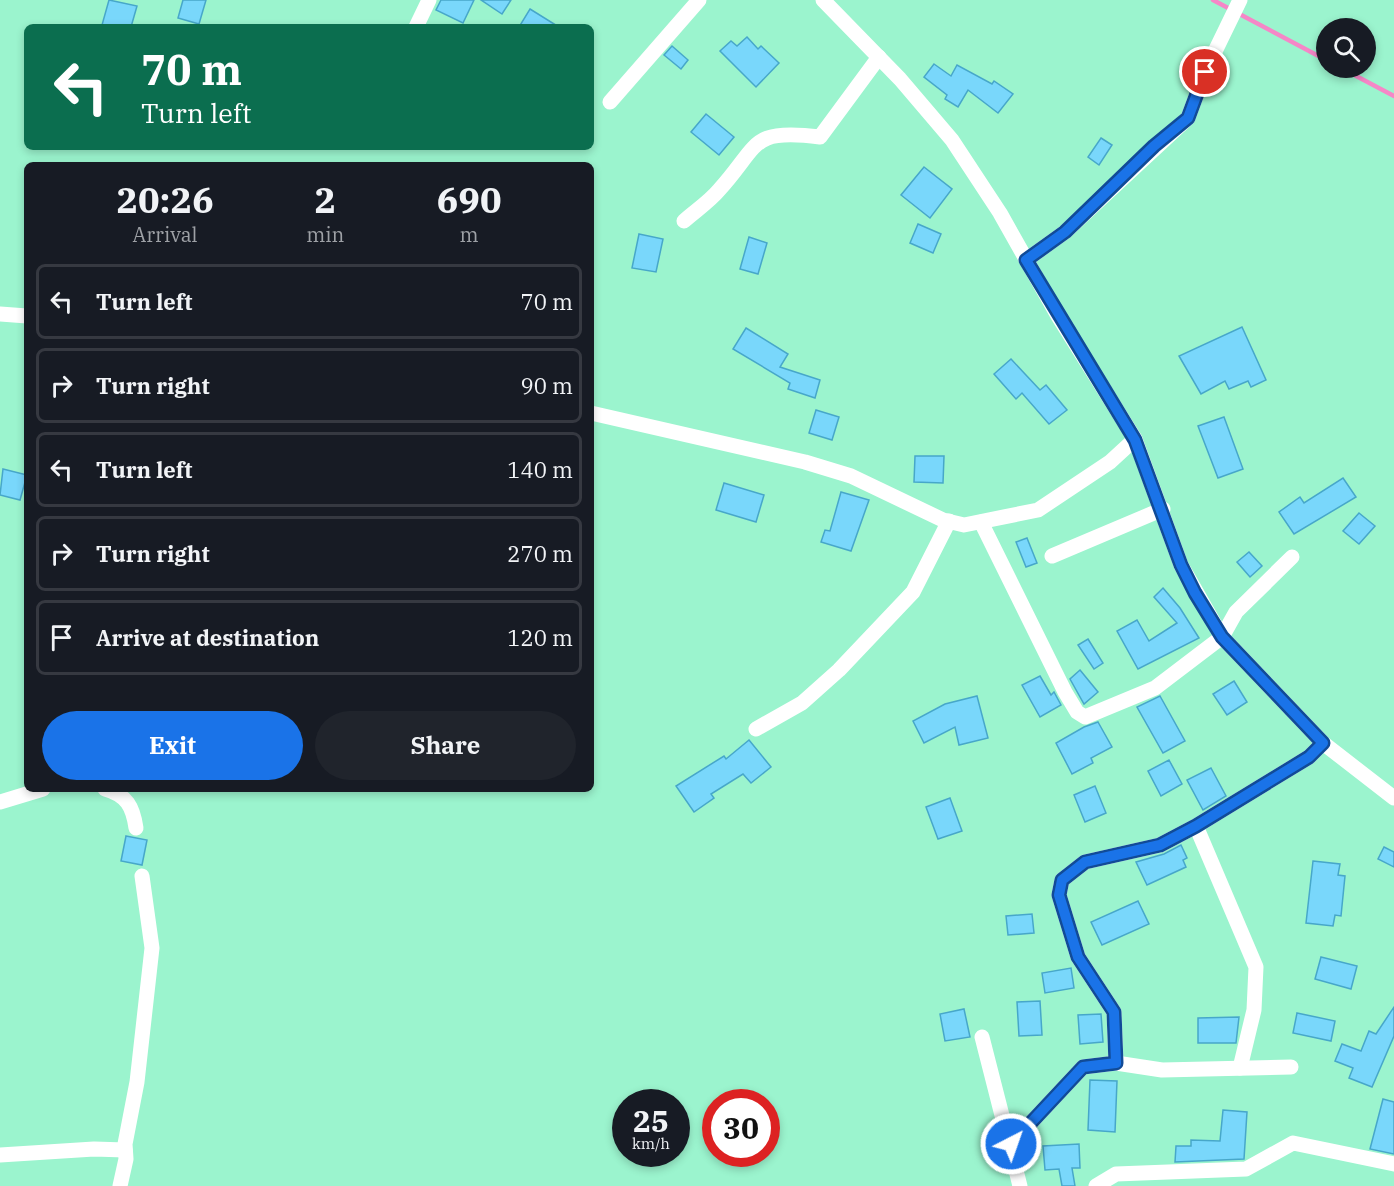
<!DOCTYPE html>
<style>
:root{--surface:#171b24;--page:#20242c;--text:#f1f3f6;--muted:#9ea1a6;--line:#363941;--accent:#1a73e8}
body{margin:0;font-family:"IBM Plex Serif",serif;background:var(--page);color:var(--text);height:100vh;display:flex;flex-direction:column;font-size:22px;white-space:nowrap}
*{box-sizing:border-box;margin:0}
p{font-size:20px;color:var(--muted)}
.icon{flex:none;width:33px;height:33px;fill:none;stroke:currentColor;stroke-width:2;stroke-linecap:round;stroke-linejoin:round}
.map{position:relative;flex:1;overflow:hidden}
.panel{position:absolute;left:24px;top:162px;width:570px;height:630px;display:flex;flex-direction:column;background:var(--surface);border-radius:9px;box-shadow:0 3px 9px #0003}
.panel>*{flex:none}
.guide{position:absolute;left:24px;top:24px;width:570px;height:126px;border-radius:9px;box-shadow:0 3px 9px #0003;background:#0b6e4f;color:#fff;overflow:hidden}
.tools{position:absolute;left:1316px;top:18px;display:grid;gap:12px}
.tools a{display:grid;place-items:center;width:60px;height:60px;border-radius:50%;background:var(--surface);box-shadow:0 3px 9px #0003;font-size:30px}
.speed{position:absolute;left:612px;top:1089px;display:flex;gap:12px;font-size:30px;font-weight:700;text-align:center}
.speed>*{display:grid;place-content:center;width:78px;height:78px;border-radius:50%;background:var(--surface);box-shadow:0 3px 9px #0003;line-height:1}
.speed small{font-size:15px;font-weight:400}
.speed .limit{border:9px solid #d22;background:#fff;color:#111}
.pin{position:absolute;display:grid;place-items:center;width:51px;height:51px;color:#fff;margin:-26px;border:3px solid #fff;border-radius:50%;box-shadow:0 2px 6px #0007}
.me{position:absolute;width:66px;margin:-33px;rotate:41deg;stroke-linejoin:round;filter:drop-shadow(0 0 4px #0008)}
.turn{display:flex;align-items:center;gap:21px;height:126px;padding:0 18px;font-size:27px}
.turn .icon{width:78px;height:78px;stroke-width:2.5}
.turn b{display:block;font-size:42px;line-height:51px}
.eta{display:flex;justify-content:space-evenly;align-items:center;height:102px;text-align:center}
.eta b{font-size:36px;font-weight:700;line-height:42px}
.cta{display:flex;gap:12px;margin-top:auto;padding:12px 18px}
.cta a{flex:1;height:69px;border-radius:36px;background:var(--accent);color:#fff;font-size:24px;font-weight:700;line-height:69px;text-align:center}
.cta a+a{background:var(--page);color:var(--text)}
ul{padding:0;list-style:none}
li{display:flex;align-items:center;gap:18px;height:75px;margin:0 12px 9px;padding:0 6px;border:3px solid var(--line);border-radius:9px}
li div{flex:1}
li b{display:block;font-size:22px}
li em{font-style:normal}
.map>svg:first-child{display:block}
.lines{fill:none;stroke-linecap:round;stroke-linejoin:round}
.stream{stroke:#f587c7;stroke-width:4.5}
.building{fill:#79d7fb;stroke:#47a7c9;stroke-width:1.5}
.minor{stroke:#fff;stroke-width:15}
.route-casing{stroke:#114b97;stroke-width:15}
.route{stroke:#1a73e8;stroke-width:10}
</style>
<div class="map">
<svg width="1394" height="1186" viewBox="0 0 1394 1186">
<rect width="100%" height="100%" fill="#9bf4ce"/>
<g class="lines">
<!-- stream -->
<g class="stream">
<polyline points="1213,0 1326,60"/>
<polyline points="1341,68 1394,96"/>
</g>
</g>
<!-- building -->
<g class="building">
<polygon points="109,0 137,6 131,27 102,25"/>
<polygon points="183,0 206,0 199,24 178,18"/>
<polygon points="441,0 474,0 463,23 436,10"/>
<polygon points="481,0 511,0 502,14"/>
<polygon points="530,9 559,27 519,27"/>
<polygon points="747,37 758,49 761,46 779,63 756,87 720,51 731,41 737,46"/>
<polygon points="672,46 688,60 681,69 664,55"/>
<polygon points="934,64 951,76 957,65 992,84 994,81 1013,94 998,113 968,90 958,107 945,99 947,95 924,77"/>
<polygon points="706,114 734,137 719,155 691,132"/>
<polygon points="1101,138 1112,145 1099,165 1088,157"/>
<polygon points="924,167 952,189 930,218 901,195"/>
<polygon points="918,224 941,234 933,253 910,243"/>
<polygon points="639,234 663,239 656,272 632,268"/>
<polygon points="749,237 767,243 758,274 740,269"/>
<polygon points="1242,327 1266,380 1251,387 1248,381 1229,389 1225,381 1201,394 1179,356"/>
<polygon points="746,328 788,354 780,367 820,380 815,398 788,389 790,383 733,349"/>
<polygon points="1011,359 1040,390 1046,385 1067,410 1049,424 1022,393 1016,399 994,374"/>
<polygon points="816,410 839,417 832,440 809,433"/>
<polygon points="1224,417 1243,469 1218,478 1198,426"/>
<polygon points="915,456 944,456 943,483 914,482"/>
<polygon points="3,469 27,475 20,500 0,495"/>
<polygon points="1343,478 1356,497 1294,534 1279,512 1300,497 1304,503"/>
<polygon points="724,483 764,495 756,522 716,510"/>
<polygon points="841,492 869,500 851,551 821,542 825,530 830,531"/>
<polygon points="1359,513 1375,526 1359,544 1343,531"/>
<polygon points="1027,538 1037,563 1026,567 1016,542"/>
<polygon points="1249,552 1262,566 1250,577 1237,562"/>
<polygon points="1163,588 1180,608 1199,638 1138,669 1117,631 1137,620 1149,641 1177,623 1154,597"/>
<polygon points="1088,639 1103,663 1094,669 1078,645"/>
<polygon points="1080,670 1098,692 1084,704 1070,679"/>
<polygon points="1040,676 1051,695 1054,692 1061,705 1040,717 1022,685"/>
<polygon points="1234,681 1247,702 1227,715 1213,694"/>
<polygon points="977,696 988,738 959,745 955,727 924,743 913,721 945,704"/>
<polygon points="1160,696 1185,741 1163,753 1137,707"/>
<polygon points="1098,722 1112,747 1091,758 1093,763 1072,774 1056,743 1084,727"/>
<polygon points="749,740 771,767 751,783 743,774 711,794 714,798 694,812 676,786 724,756 726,759"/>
<polygon points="1169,760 1182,784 1161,796 1148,771"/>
<polygon points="1211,768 1226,796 1203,810 1187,780"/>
<polygon points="1095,786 1106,813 1085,822 1074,795"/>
<polygon points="950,798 962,831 938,839 926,807"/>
<polygon points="126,836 147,840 142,865 121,861"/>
<polygon points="1181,845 1187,858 1183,860 1186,867 1147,885 1136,862 1164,854"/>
<polygon points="1384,847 1394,852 1394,867 1378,859"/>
<polygon points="1313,861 1340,864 1338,875 1345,876 1341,916 1335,915 1333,926 1306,923"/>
<polygon points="1138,901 1149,924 1102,945 1091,922"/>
<polygon points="1032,914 1034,933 1008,935 1006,916"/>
<polygon points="1321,957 1357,966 1351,989 1315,979"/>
<polygon points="1071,968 1074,988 1045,993 1042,973"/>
<polygon points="1040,1001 1042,1035 1019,1036 1017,1002"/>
<polygon points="1394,1007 1394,1036 1372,1087 1349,1078 1353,1068 1335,1061 1342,1044 1361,1051 1369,1031 1376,1034"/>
<polygon points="964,1009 970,1037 945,1041 940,1014"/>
<polygon points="1297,1013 1335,1021 1331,1041 1293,1033"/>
<polygon points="1101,1014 1103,1042 1080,1044 1078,1015"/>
<polygon points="1239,1017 1236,1043 1198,1043 1198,1018"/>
<polygon points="1090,1080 1117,1081 1115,1132 1088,1130"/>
<polygon points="1383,1099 1394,1102 1394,1154 1370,1149"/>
<polygon points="1223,1110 1247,1112 1244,1159 1175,1162 1176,1146 1191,1146 1191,1140 1220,1141"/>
<polygon points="1079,1144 1080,1168 1072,1168 1075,1186 1062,1186 1059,1169 1045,1170 1043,1146"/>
</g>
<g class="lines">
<!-- minor -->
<g class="minor">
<polyline points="823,0 900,79 952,140 1000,213 1058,316 1135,439 1181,565 1222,637 1323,743 1394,798"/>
<polyline points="416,27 429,0"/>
<polyline points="610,102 699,0"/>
<path d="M684,221C695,211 709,202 719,190C760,145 749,128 820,137L879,57"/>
<polyline points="1026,260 1065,232 1188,118 1205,72 1240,0"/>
<polyline points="0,314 27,316"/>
<polyline points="591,413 805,462 851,476 943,520 964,525 1038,510 1110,462 1135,439"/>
<polyline points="981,522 1065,692 1077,712 1085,717 1155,688 1222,637 1236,612 1292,557"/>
<polyline points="1052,556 1163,509"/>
<polyline points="756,729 802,703 839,670 913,592 949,521"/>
<path d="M105,789C127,795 133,807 136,828"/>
<polyline points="0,802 43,789"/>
<polyline points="1196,826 1256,967 1254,1010 1240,1068"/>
<polyline points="982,1037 1020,1186"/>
<polyline points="1116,1063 1114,1012 1078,957 1059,895 1062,880 1085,862 1160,845 1196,826 1309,757 1323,743"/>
<polyline points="1011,1144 1083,1067 1116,1063 1162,1070 1291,1067"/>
<polyline points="0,1155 94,1149 125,1150"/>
<polyline points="120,1186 126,1159 125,1144 137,1082 152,948 142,876"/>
<polyline points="1096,1186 1116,1174 1246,1169 1293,1143 1394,1164"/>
</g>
</g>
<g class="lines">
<!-- route casing -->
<g class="route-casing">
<polyline id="route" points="1011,1144 1083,1067 1116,1063 1114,1012 1078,957 1059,895 1062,880 1085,862 1160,845 1196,826 1309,757 1323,743 1222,637 1195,593 1181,565 1135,440 1026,260 1065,232 1154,146 1188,118 1205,72"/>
</g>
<!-- route -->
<use href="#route" class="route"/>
</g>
</svg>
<div class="tools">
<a><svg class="icon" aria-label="search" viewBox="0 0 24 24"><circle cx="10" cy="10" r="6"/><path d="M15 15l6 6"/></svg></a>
</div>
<div class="speed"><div>25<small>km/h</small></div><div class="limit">30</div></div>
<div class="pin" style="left:1205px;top:72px;background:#d93025"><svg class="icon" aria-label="arrive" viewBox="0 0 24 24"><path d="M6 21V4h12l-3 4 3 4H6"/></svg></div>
<svg class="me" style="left:1011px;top:1144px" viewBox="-20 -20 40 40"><circle r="17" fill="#1a73e8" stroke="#fff" stroke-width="3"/><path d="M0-11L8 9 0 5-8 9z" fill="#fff"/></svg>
<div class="guide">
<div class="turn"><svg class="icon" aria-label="left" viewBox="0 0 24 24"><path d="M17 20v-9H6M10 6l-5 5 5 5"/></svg><div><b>70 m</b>Turn left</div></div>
</div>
<section class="panel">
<div class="eta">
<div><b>20:26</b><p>Arrival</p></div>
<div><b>2</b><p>min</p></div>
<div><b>690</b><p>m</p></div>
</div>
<ul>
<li><svg class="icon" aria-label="left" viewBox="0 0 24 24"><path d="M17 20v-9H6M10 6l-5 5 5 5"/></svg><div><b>Turn left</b></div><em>70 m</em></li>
<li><svg class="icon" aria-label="right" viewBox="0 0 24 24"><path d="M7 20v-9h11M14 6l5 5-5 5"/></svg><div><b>Turn right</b></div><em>90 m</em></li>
<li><svg class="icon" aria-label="left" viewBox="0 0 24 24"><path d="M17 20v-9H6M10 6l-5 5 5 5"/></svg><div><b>Turn left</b></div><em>140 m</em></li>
<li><svg class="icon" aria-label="right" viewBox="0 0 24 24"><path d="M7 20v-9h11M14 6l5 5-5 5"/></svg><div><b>Turn right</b></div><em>270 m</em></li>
<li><svg class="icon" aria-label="arrive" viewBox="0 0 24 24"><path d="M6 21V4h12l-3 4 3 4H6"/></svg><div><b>Arrive at destination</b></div><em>120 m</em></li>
</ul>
<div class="cta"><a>Exit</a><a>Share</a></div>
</section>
</div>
